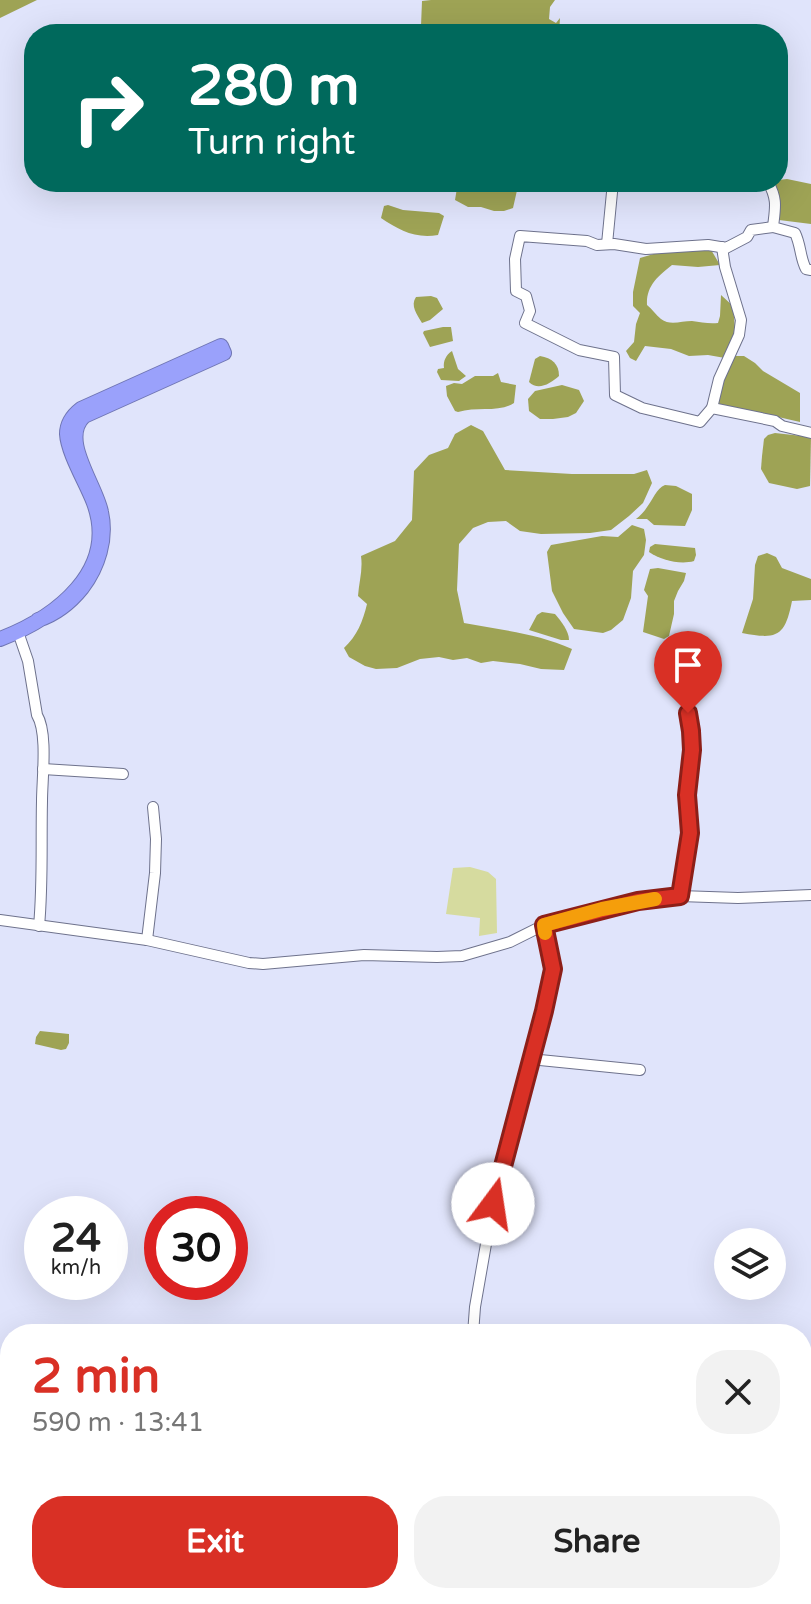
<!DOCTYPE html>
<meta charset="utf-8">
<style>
:root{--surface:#fff;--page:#f2f2f2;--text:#222;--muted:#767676;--accent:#d93025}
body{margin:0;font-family:"Varela Round",sans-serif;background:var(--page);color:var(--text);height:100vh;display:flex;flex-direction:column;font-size:30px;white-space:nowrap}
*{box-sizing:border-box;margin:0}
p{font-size:26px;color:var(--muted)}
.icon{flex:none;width:44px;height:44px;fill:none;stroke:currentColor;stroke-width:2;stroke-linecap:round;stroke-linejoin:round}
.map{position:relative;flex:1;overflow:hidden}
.side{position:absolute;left:0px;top:1324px;width:812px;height:280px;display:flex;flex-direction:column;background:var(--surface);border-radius:32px 32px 0 0;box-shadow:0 8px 32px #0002}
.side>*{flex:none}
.hud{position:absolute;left:24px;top:24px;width:764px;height:168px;border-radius:32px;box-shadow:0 8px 32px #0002;background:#00695c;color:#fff;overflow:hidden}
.tools{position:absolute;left:714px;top:1228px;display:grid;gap:16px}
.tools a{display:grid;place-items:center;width:72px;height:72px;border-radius:50%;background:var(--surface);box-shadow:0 8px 32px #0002;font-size:40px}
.speed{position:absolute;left:24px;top:1196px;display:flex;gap:16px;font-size:40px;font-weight:700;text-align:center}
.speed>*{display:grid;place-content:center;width:104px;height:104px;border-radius:50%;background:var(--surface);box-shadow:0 8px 32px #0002;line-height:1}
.speed small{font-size:20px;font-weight:400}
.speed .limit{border:12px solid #d22;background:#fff;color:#111}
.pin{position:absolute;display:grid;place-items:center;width:68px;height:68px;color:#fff;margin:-82px -34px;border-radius:50% 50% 50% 0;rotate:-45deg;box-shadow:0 0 8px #0007}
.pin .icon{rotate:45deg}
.me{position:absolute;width:88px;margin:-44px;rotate:14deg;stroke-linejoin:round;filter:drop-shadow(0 0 6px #0008)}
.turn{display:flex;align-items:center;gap:28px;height:168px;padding:0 32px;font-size:36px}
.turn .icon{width:104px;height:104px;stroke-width:2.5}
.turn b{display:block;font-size:56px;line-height:68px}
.round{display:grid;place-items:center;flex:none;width:84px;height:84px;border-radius:32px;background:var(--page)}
.summary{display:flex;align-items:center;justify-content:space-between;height:136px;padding:0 32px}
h1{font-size:48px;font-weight:700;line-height:60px;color:var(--accent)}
.button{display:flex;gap:16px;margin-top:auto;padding:16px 32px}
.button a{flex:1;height:92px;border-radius:32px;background:var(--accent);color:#fff;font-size:32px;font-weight:700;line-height:92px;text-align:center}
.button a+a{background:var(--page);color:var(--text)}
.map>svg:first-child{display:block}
.green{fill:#d6db9f}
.water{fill:#9ea355}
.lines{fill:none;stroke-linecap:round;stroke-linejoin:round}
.minor-casing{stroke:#6e728c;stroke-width:12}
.highway-casing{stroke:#6f75b3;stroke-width:16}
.minor{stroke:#fff;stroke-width:10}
.highway{stroke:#9aa1fb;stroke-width:14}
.route-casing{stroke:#8d1f18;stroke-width:20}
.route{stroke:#d93025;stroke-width:14}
.slow{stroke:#f59e0b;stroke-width:14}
</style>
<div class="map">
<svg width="811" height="1604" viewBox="0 0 811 1604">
<rect width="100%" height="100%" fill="#e0e4fb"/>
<!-- green -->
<polygon class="green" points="470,867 488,872 496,879 497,933 479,936 480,918 446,914 453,868"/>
<!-- water -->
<g class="water">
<polygon points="0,0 37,0 0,18"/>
<polygon points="431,0 555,0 550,7 549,19 556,23 560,18 559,34 416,34 421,26 422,1"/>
<polygon points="787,179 811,184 811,224 779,220 773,184 779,180"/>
<polygon points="458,182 517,182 518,186 513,208 504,211 494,211 481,207 468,207 455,200"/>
<path d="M388,205L403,210L439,213L444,216L438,235C415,239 399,230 381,218L384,206Z"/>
<path d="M710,248L720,265L698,267L672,265C658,276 646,286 647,305C652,309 656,315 661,319C670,326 681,321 692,321C701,322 708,324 718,323L720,316L721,295L733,306L736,339L725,358L708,355L689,356L671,349L645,346L636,361L630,358L626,351L634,342L636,324L640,313L633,306V292L640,258L657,253Z"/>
<path d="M431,296L437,298L443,309L430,320L422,323C417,314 410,306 416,297Z"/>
<polygon points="443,327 451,327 453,341 430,347 423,333 424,331"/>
<path d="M452,351L458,369L466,376L459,381L441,380L437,372L438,369L444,368C443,361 446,355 452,351Z"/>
<path d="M540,356C552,358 559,364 559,376C550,384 538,391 529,382L535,359Z"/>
<polygon points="732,356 744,356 755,363 763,371 800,393 800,422 744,409 728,411 716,402"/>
<path d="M498,373L501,382L516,385L514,403C499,413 477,406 458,412L455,411L447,396L446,386L454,383L462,384L475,376H493Z"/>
<polygon points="562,385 579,390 584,401 576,413 568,417 553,419 540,419 529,411 528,399 535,391"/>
<path d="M471,425L483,431L505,470L572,474H634L647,470L652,483L643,503L629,516L611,530L590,533L541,534L520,531L506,521L488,522L473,528L459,544L457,590L464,623C500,630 537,633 572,649L564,670L541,669L520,664L493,661L481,663L467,658L453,660L439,657L420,659L397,668L376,669L365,666L349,657L344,648C357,636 363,621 367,604L358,596C359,582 363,570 361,556L395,541L412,520L414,471L429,455L448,448L455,434Z"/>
<polygon points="775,433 811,437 810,486 797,489 769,483 761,469 762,456 764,439 768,435"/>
<path d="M665,485L676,486L692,494V510L685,526L654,525L647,519H636C651,508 654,489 665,485Z"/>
<polygon points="632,525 644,529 646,540 644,555 633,571 631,598 623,620 611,630 603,633 574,629 563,613 552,591 547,552 551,545 602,536 618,537"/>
<path d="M655,544L695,548L696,555L694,561C680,565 661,560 649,552L650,547Z"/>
<path d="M767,553L776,557L782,568L811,579V600L792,601C785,636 778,640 742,633L753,599L755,565L758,556Z"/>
<polygon points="658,568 686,573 684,581 678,591 674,601 674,614 669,636 664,639 643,632 648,596 644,590 650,569"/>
<path d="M542,612L555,614C561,621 569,631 569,640H561L529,630L537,615Z"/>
<polygon points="40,1031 69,1034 69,1043 66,1049 61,1050 35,1044 36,1037"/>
</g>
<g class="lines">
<!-- minor casing -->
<g class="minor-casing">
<g id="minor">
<path d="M768,182C778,200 775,208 773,227L795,233C801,245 800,258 806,269L811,270"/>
<polyline points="773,227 751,230 747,237 726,248 708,245 646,249 614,244 597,245 587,241 520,236 515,259 516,291 526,296 530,311 525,323 579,350 614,357 615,395 642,408 700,422 712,408 775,421 782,426 811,433"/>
<polyline points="607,244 613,182"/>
<polyline points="712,408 719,379 739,335 741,320 725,267 722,247"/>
<path d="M18,632L28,661L37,715C48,733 42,779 42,801C41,843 43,884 39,926"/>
<polyline points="43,769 123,774"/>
<polyline points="680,896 690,833 687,795 692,750 691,731 688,713"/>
<polyline points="0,920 147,940 249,963 263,964 364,955 437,957 462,956 510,942 544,925 638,901 680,896 738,898 811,895"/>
<polyline points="147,940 155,873 156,839 153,807"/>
<polyline points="530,1059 640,1070"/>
<polyline points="473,1334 475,1307 493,1204 544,1011 553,969 544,925"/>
<polyline points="439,1604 439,1594"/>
</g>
</g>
<!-- highway casing -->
<g class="highway-casing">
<path id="highway" d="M0,639C55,618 119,571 94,503C87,484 68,453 67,434C67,423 72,416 81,409L221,346L224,353L84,416C59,439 96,485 101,512C107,539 98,567 82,588C70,603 56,614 38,620"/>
</g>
<!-- minor -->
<use href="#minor" class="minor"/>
<!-- highway -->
<use href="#highway" class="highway"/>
</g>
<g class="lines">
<!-- route casing -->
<g class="route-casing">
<polyline id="route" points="493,1204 544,1011 553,969 544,925 638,901 680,896 690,833 687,795 692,750 691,731 688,713"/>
</g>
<!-- route -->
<use href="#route" class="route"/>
<!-- slow -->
<polyline class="slow" points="545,933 544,925 602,909 655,899"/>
</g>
</svg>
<div class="tools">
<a><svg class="icon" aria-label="layers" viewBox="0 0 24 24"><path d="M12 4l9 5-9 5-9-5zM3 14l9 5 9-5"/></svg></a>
</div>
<div class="speed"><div>24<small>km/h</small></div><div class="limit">30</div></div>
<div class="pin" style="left:688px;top:713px;background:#d93025"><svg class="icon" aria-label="arrive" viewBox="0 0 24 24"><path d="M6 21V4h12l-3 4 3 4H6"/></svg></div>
<svg class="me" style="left:493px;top:1204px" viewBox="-20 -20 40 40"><circle r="19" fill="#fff"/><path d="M0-13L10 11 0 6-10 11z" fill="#d93025"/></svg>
<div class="hud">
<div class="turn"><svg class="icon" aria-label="right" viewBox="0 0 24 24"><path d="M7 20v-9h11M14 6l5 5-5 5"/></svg><div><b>280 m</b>Turn right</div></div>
</div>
<section class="side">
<div class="summary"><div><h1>2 min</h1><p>590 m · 13:41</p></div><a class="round"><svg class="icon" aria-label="close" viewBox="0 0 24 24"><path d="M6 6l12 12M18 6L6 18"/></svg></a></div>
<div class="button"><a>Exit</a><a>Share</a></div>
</section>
</div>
